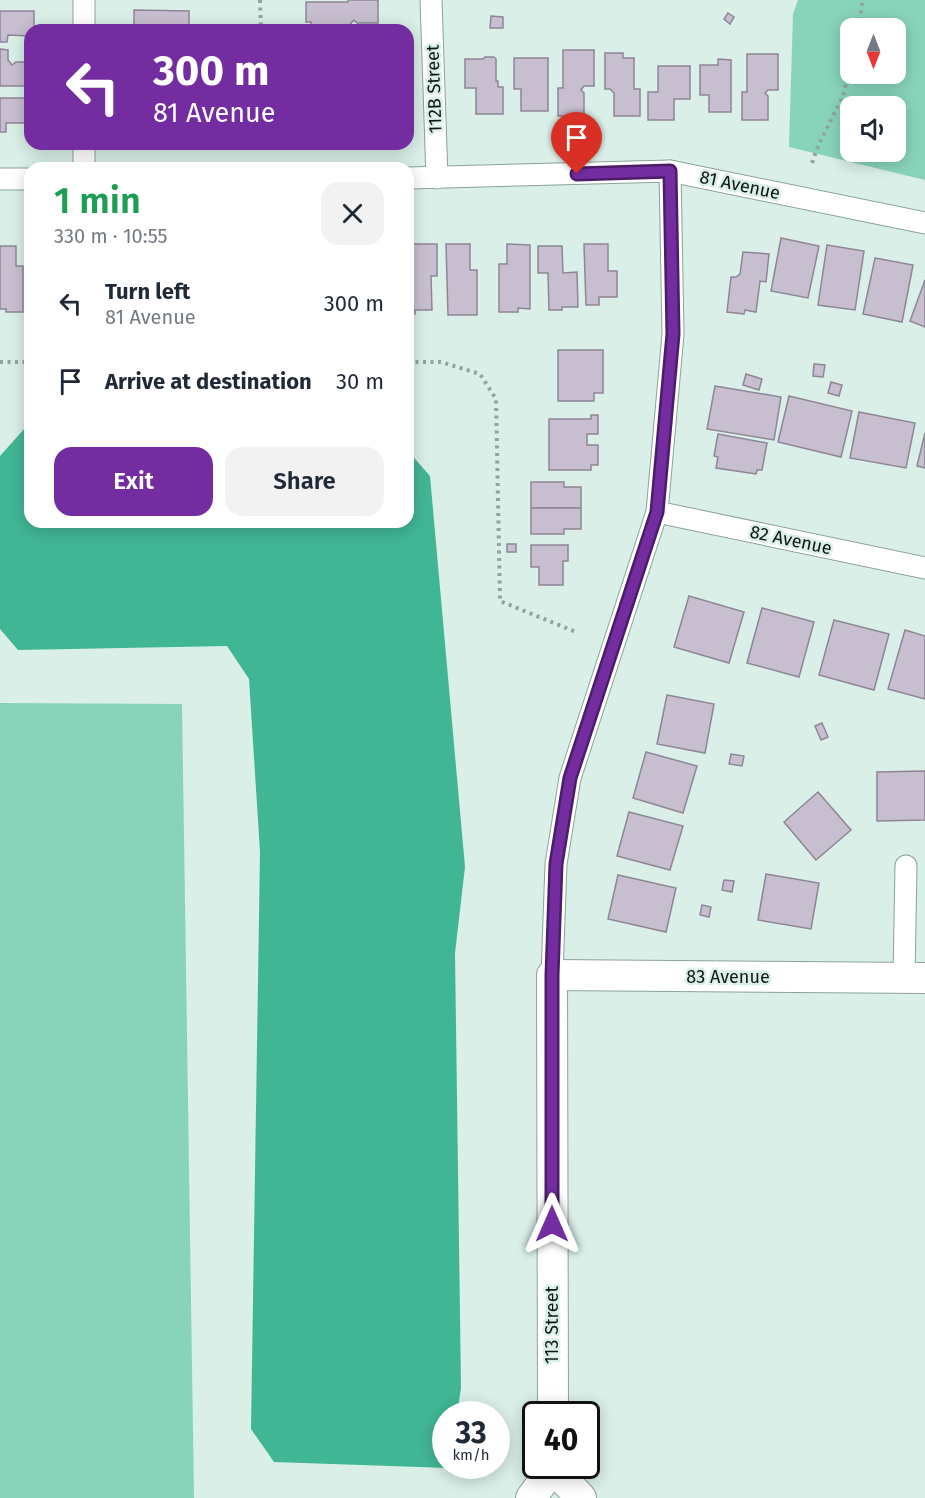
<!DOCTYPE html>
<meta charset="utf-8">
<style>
:root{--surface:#fff;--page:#f2f2f3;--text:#1f2937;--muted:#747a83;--accent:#732da1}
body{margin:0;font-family:"Fira Sans",sans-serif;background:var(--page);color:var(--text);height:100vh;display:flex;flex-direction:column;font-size:22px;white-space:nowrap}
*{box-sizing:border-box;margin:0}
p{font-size:20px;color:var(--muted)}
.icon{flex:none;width:33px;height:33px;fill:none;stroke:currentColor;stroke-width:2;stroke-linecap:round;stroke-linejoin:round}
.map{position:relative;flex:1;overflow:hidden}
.panel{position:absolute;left:24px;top:162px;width:390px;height:366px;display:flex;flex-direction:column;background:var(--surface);border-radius:18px;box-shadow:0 3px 15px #0003}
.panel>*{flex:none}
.hud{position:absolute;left:24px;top:24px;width:390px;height:126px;border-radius:18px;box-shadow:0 3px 15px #0003;background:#732da1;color:#fff;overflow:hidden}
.needle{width:39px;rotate:180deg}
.controls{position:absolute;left:840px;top:18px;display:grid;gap:12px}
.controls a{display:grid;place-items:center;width:66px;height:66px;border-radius:12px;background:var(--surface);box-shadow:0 3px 15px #0003;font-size:30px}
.speed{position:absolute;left:432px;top:1401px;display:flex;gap:12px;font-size:30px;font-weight:700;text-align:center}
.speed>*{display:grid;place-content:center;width:78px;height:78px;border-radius:50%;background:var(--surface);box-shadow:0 3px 15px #0003;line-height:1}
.speed small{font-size:15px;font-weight:400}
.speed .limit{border:3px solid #111;border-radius:9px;background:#fff;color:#111}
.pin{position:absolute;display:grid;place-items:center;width:51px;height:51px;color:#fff;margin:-62px -26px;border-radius:50% 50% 50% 0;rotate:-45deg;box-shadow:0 0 6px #0007}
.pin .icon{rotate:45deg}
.me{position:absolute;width:66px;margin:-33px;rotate:0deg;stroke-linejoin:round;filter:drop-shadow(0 0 4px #0008)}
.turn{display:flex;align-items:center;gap:21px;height:126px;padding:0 30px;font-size:27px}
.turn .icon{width:78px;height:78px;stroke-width:2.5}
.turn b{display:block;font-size:42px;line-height:51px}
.round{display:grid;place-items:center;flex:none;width:63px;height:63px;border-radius:18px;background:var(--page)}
.head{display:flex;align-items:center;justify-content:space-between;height:102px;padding:0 30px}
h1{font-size:36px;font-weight:600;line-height:45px;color:#1e9e55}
.action{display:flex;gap:12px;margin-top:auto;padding:12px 30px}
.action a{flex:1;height:69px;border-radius:18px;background:var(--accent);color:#fff;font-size:24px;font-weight:600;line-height:69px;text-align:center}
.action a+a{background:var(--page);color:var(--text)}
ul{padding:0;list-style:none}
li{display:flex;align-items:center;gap:18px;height:78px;padding:0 30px}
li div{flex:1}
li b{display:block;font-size:22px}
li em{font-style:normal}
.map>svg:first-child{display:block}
.green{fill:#88d4ba;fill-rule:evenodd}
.water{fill:#41b695}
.building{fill:#c7becf;stroke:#8e8696;stroke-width:1.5}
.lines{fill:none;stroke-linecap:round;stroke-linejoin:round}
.street-casing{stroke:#8da29a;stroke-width:23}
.secondary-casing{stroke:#8da29a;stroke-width:32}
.path{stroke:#92a39d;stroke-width:4;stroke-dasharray:3 4.5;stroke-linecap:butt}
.street{stroke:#fff;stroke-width:21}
.secondary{stroke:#fff;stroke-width:30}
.route-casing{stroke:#4b1d69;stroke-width:15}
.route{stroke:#732da1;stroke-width:10}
.labels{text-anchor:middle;stroke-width:5;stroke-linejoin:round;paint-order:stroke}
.street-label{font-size:18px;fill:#0f1714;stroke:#d9efe7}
</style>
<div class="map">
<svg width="925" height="1498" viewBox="0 0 925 1498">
<rect width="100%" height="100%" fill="#d9efe7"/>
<!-- green -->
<g class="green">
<path d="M798,0H925V180L789,147L793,14ZM850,28H896V74H850ZM850,106H896V152H850Z"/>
<polygon points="0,703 182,704 194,1498 0,1498"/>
</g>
<!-- water -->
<polygon class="water" points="25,428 30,428 30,522 408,522 408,451 430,476 465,867 455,953 461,1388 457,1414 446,1414 446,1466 449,1466 448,1468 274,1462 251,1429 260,852 249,679 227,646 18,650 0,629 0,456"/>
<!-- building -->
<g class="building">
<polygon points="348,0 378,0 378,23 357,23 354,20 351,23 351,30 311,30 311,22 306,22 306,2 348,2"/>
<polygon points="134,10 189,11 189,30 134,30"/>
<polygon points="0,11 34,11 34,30 30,30 30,36 8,35 7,42 0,42"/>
<polygon points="728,13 734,17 730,24 724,19"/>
<polygon points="491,16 503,17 503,28 490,28"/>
<polygon points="0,49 8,50 8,60 12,65 16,62 30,62 30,86 0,86"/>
<polygon points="563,50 594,50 594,86 584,86 581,90 584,93 584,116 558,116 558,88 563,88"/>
<polygon points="605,53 623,53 623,58 634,58 634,89 640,89 640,116 614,116 614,93 610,89 605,89"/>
<polygon points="747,54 778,54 778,90 768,90 765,93 768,96 768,120 742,120 742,92 747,92"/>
<polygon points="485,57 494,57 496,59 496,81 498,81 498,87 503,87 503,114 476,114 476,88 465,88 465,59 483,59"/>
<polygon points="514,58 548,58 548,111 521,111 521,89 514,89"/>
<polygon points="718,59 731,60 731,112 709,112 709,95 700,95 700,65 718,65"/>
<polygon points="658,66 690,66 690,99 674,99 674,120 648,120 648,92 658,92"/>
<polygon points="0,98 30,98 30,123 6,123 6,132 0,132"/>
<polygon points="781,238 819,246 808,298 771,291"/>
<polygon points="411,244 437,244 437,276 431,276 432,310 415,310 415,314 408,314 408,274 412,270 410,269"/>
<polygon points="446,244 470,244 470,270 477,270 477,315 448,315"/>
<polygon points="507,244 530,245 530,309 518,308 518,312 499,312 499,264 507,264"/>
<polygon points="584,244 608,244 608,271 617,271 617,297 599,297 599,305 586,305"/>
<polygon points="827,245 864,251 855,310 818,305"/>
<polygon points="0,246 16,246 16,266 23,266 23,312 6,312 6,309 0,309"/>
<polygon points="538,246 562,246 563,273 577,272 578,307 562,307 562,310 549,310 548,273 538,273"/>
<polygon points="743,252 769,254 766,282 760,281 756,312 745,310 744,314 727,312 731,277 736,277 740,274"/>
<polygon points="875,258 913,265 902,322 863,314"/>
<polygon points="925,280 925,327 910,321"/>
<polygon points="558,350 603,350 603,393 594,393 594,401 558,401"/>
<polygon points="814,364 825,365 823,377 813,376"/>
<polygon points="746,374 762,379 759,390 743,385"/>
<polygon points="831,382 842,385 839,396 828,393"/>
<polygon points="715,386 781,397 774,440 707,429"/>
<polygon points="789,396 852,411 841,457 778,442"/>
<polygon points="859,412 915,423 906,468 850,458"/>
<polygon points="591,415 598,415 598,434 587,434 587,445 598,445 598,465 591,465 591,470 549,470 549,419 591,419"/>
<polygon points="925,433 925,468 917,466"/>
<polygon points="718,434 767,443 762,470 757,470 756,474 716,468 718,457 714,456"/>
<polygon points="531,482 564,482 564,487 581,487 581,508 531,508"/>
<polygon points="531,508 581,508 581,529 564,529 564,534 531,534"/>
<rect x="507" y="544" width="9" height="8"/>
<polygon points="531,545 568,545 568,561 563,561 563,585 539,585 539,567 531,567"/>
<polygon points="689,596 744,612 729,663 674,647"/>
<polygon points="762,608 814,622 799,677 747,663"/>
<polygon points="834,620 889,634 874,690 819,675"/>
<polygon points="905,630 925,636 925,699 888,689"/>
<polygon points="667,695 714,704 705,753 657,744"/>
<polygon points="822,723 828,737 821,740 815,726"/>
<polygon points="646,752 697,766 683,813 633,798"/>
<polygon points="731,754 744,756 742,766 729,764"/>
<polygon points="925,771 925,820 877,821 877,772"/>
<polygon points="818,792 851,830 816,860 784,822"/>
<polygon points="629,812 683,826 670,870 617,856"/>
<polygon points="766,874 819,883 811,929 758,920"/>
<polygon points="618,875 676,888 666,932 608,919"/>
<polygon points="724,880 734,881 732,892 722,890"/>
<polygon points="702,905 711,907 709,917 700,915"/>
</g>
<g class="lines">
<!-- street casing -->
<g class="street-casing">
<g id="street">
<polyline points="84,0 84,30"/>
<polyline points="431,0 437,178"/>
<polyline points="84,144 84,168"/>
<polyline points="408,178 670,171 925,223"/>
<polyline points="0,179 30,179"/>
<polyline points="657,512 925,568"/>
<polyline points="552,975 556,864 570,778 657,512 673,334 670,171"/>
<polyline points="904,978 906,866"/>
</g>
</g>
<!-- secondary casing -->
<g class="secondary-casing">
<g id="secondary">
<polyline points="553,1414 552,975 925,978"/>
<polyline points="553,1468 581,1498"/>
<polyline points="531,1498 553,1468"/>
</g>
</g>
<!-- path -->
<g class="path">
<polyline points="260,0 261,30"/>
<polyline points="858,28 863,0"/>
<polyline points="263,144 263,149"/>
<polyline points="812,163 818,146 843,96 850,67"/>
<polyline points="0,362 30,362"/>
<polyline points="408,362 441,362 480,374 496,399 500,601 576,632"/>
</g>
<!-- street -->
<use href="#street" class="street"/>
<!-- secondary -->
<use href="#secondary" class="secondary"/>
</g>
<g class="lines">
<!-- route casing -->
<g class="route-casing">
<polyline id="route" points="552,1224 552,975 556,864 570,778 657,512 673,334 670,171 577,174"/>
</g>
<!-- route -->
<use href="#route" class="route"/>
</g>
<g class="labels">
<!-- street labels -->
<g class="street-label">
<text transform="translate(434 89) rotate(-92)" y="6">112B Street</text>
<text transform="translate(740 185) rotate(12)" y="6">81 Avenue</text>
<text transform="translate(791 540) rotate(12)" y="6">82 Avenue</text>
<text x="728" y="983">83 Avenue</text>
<text transform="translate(552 1325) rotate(-90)" y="6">113 Street</text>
</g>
</g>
</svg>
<div class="controls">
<a><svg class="needle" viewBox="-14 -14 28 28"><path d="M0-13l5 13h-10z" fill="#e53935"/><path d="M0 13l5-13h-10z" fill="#747a83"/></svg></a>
<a><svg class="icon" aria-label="sound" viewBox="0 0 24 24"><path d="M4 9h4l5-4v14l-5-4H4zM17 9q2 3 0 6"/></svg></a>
</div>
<div class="speed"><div>33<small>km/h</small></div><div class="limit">40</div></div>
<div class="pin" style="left:577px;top:174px;background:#d93025"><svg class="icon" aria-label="arrive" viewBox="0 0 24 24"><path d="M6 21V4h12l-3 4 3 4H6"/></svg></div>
<svg class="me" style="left:552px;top:1224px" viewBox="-20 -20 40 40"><path d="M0-17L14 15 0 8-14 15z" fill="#732da1" stroke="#fff" stroke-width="4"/></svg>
<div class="hud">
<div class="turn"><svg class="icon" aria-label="left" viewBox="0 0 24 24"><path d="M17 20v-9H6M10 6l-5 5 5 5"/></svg><div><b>300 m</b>81 Avenue</div></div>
</div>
<section class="panel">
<div class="head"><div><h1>1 min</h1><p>330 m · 10:55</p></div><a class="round"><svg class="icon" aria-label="close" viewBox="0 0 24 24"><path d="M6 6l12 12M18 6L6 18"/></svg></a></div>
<ul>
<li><svg class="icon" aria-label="left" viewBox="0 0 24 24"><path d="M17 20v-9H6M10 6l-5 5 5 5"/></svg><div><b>Turn left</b><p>81 Avenue</p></div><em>300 m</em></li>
<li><svg class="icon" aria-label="arrive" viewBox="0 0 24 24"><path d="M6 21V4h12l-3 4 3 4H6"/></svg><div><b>Arrive at destination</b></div><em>30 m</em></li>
</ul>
<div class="action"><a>Exit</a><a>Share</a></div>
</section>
</div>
